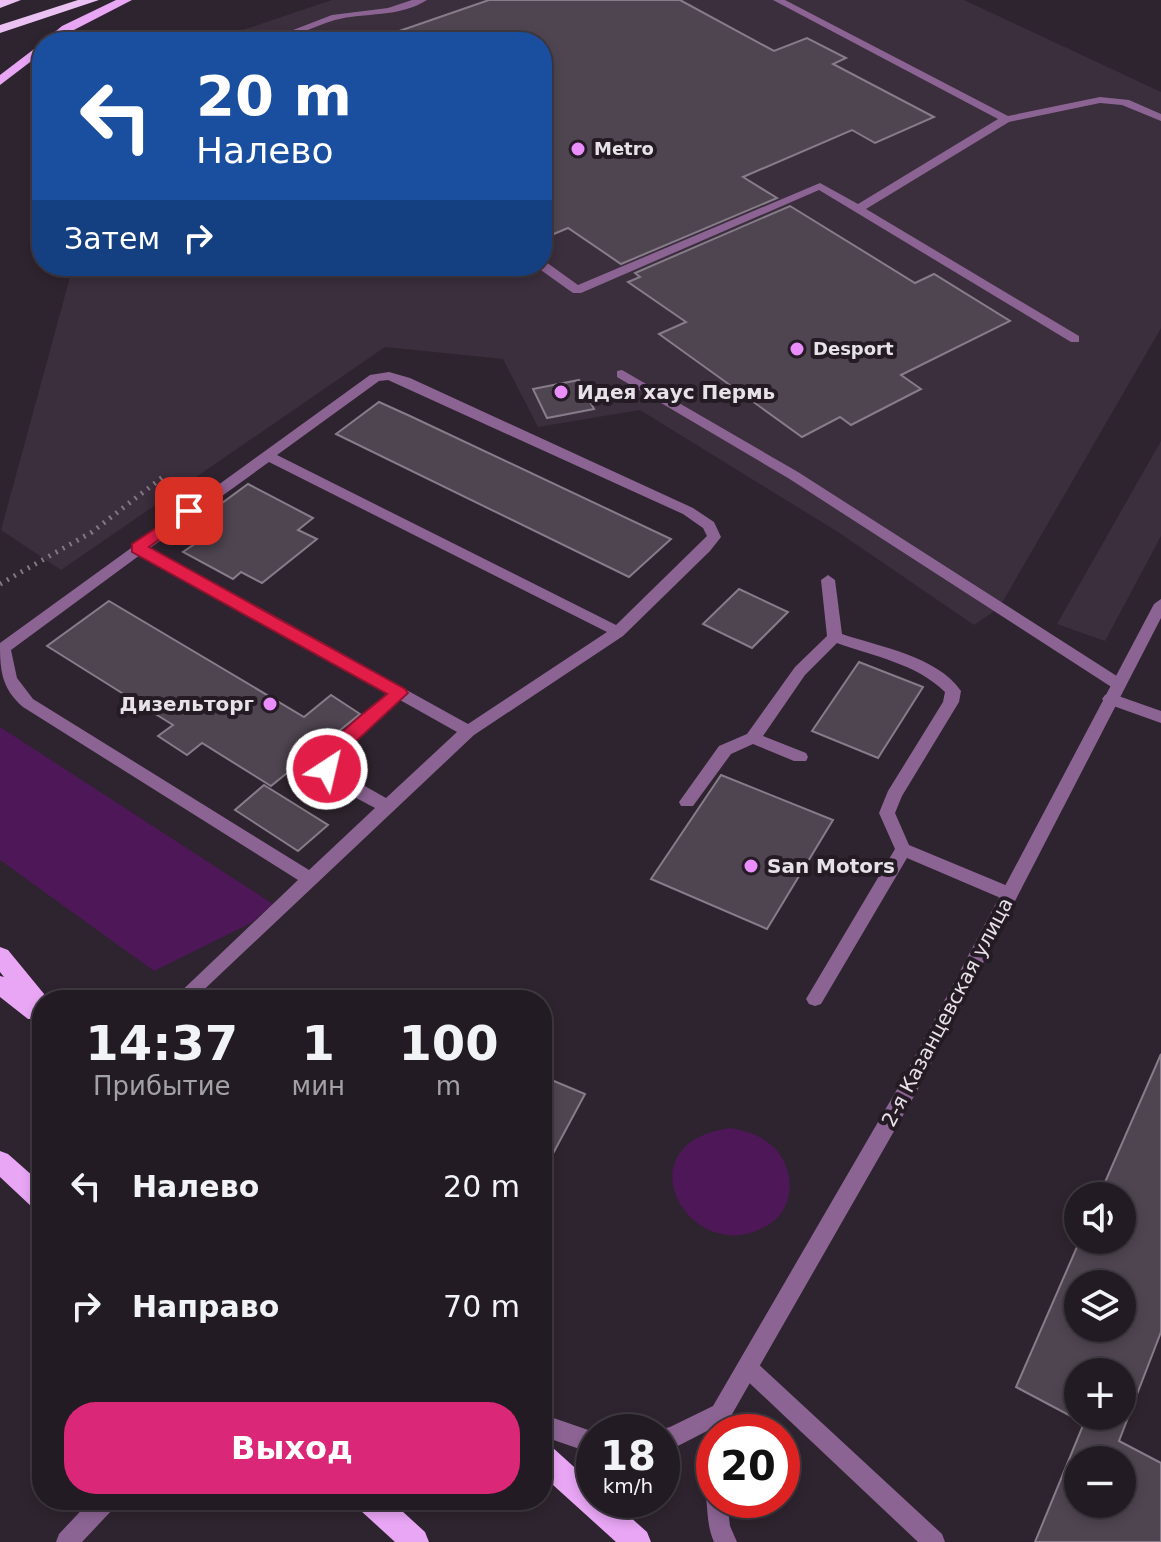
<!DOCTYPE html>
<html lang="ru">
<meta charset="utf-8">
<style>
:root{--surface:#221b23;--page:#2e2830;--text:#f1f3f6;--muted:#a2a1a6;--line:#3f3941;--accent:#db2777}
body{margin:0;font-family:"DejaVu Sans",sans-serif;background:var(--page);color:var(--text);height:100vh;display:flex;flex-direction:column;font-size:30px;white-space:nowrap}
*{box-sizing:border-box;margin:0}
p{font-size:26px;color:var(--muted)}
.icon{flex:none;width:44px;height:44px;fill:none;stroke:currentColor;stroke-width:2;stroke-linecap:round;stroke-linejoin:round}
.map{position:relative;flex:1;overflow:hidden}
.drawer{position:absolute;left:32px;top:990px;width:520px;height:520px;display:flex;flex-direction:column;background:var(--surface);border-radius:32px;box-shadow:0 4px 12px #0003,0 0 0 2px var(--line)}
.drawer>*{flex:none}
.top-card{position:absolute;left:32px;top:32px;width:520px;height:244px;border-radius:32px;box-shadow:0 4px 12px #0003,0 0 0 2px var(--line);background:#1a4fa0;color:#fff;overflow:hidden}
.buttons{position:absolute;left:1064px;top:1182px;display:grid;gap:16px}
.buttons a{display:grid;place-items:center;width:72px;height:72px;border-radius:50%;background:var(--surface);box-shadow:0 4px 12px #0003,0 0 0 2px var(--line);font-size:40px}
.speed{position:absolute;left:576px;top:1414px;display:flex;gap:16px;font-size:40px;font-weight:700;text-align:center}
.speed>*{display:grid;place-content:center;width:104px;height:104px;border-radius:50%;background:var(--surface);box-shadow:0 4px 12px #0003,0 0 0 2px var(--line);line-height:1}
.speed small{font-size:20px;font-weight:400}
.speed .limit{border:12px solid #d22;background:#fff;color:#111}
.pin{position:absolute;display:grid;place-items:center;width:68px;height:68px;color:#fff;margin:-34px;border-radius:16px;box-shadow:0 4px 12px #0006}
.me{position:absolute;width:88px;margin:-44px;rotate:35deg;stroke-linejoin:round;filter:drop-shadow(0 0 6px #0008)}
.turn{display:flex;align-items:center;gap:28px;height:168px;padding:0 32px;font-size:36px}
.turn .icon{width:104px;height:104px;stroke-width:2.5}
.turn b{display:block;font-size:56px;line-height:68px}
.then{display:flex;align-items:center;height:76px;padding:0 32px;background:#0003;gap:16px;font-size:30px}
.eta{display:flex;justify-content:space-evenly;align-items:center;height:136px;text-align:center}
.eta b{font-size:48px;font-weight:700;line-height:56px}
.action{display:flex;gap:16px;margin-top:auto;padding:16px 32px}
.action a{flex:1;height:92px;border-radius:32px;background:var(--accent);color:#fff;font-size:32px;font-weight:700;line-height:92px;text-align:center}
ul{padding:0;list-style:none}
li{display:flex;align-items:center;gap:24px;height:120px;padding:0 32px}
li div{flex:1}
li b{display:block;font-size:30px}
li em{font-style:normal}
.map>svg:first-child{display:block}
.built{fill:#3b2e3d}
.green{fill:#4e1758}
.building{fill:#4f4551;stroke:#877c89;stroke-width:2;fill-rule:evenodd}
.lines{fill:none;stroke-linecap:round;stroke-linejoin:round}
.path{stroke:#807881;stroke-width:5;stroke-dasharray:2 6;stroke-linecap:butt}
.service{fill:#8c6494;fill-rule:evenodd}
.minor{fill:#8c6494;fill-rule:evenodd}
.primary{fill:#e9a6f5;fill-rule:evenodd}
.trunk{fill:#ebc0f3;fill-rule:evenodd}
.route{fill:#e11d48;stroke:#92132f;stroke-width:2}
.poi-dot{fill:#ea8dfd;stroke:#241b25;stroke-width:3}
.labels{text-anchor:middle;stroke-width:8;stroke-linejoin:round;paint-order:stroke}
.far-poi-label{font-size:18px;font-weight:bold;fill:#e7e1e8;stroke:#241b25;text-anchor:start}
.poi-label{font-size:20px;font-weight:bold;fill:#e7e1e8;stroke:#241b25;text-anchor:start}
.street-label{font-size:20px;fill:#e7e1e8;stroke:#241b25}
</style>
<div class="map">
<svg width="1161" height="1542" viewBox="0 0 1161 1542">
<rect width="100%" height="100%" fill="#2e242f"/>
<!-- built -->
<g class="built">
<polygon points="332,0 964,0 1161,92 1161,328 999,608 974,625 838,532 640,410 538,427 503,359 385,347 61,570 1,530 73,266 542,266 542,42 218,42 234,33"/>
<polygon points="1161,441 1161,536 1105,641 1057,624"/>
</g>
<!-- green -->
<g class="green">
<polygon points="0,727 273,904 251,923 154,971 0,860"/>
<path d="M731,1128C745,1131 758,1134 770,1144C794,1163 798,1204 771,1223C694,1276 615,1143 731,1128Z"/>
</g>
<!-- building -->
<g class="building">
<polygon points="489,0 680,0 774,51 807,38 846,58 833,64 934,117 875,143 852,130 743,177 777,198 621,264 568,228 542,239 542,42 383,42 382,37"/>
<polygon points="790,206 915,283 934,274 1010,321 901,375 921,389 851,425 840,417 802,437 659,334 686,322 628,282 640,277 635,273"/>
<polygon points="579,380 594,409 547,418 533,389"/>
<polygon points="379,402 410,416 671,539 629,577 336,434"/>
<polygon points="248,484 313,518 298,530 317,539 262,583 241,572 233,579 183,552 193,545 177,536"/>
<polygon points="739,589 788,612 752,648 703,624"/>
<polygon points="109,601 304,717 331,695 360,714 271,786 202,743 187,755 158,736 173,725 47,646"/>
<polygon points="859,662 923,687 878,758 812,731"/>
<polygon points="721,775 833,820 767,929 651,879"/>
<polygon points="264,785 328,825 298,851 235,810"/>
<path d="M1161,1054V1332L1119,1441L1161,1463V1542H1035L1084,1423L1016,1387L1080,1240H1122V1196H1099ZM1078,1284H1122V1328H1078ZM1078,1372H1122V1416H1078ZM1078,1460H1122V1504H1078Z"/>
<polygon points="542,1076 585,1094 542,1174"/>
</g>
<g class="lines">
<!-- path -->
<polyline class="path" points="0,584 92,532 164,476"/>
<!-- service -->
<g class="service">
<path d="M412,0H427C399,18 365,12 335,20C310,27 288,42 262,42L332,15L388,8Z"/>
<polygon points="773,0 785,0 1008,116 1100,97 1129,100 1161,114 1161,121 1122,105 1100,103 1009,122 866,209 1079,336 1079,342 1071,342 819,190 581,293 573,293 538,268 542,266 542,261 546,262 578,285 820,183 858,204 998,119"/>
<polygon points="622,370 798,472 1123,680 1126,684 1123,688 1113,688 788,478 617,377 617,371"/>
<path d="M389,372L410,378L693,508L714,522L721,537L710,551L623,636L474,735L193,1000H172L298,880L23,707C1,688 0,669 0,643L370,375ZM388,380L683,514L703,528L707,536L616,625L277,455L379,381ZM269,462L607,632L468,724L150,548ZM140,555L388,694C375,706 313,752 319,770C324,783 363,801 375,808L309,870L33,699L17,678L11,650ZM400,700L457,732L386,798L340,772L335,767V762Z"/>
<path d="M828,575L835,580L842,634C880,647 937,656 961,691L959,702L902,796L895,813L909,845L1015,889L1018,894L1015,899H1003L907,858L821,1004L815,1006L809,1004L806,999L809,994L895,849L879,813L888,791L943,702L945,692C917,664 873,656 837,643L805,675L763,736L806,753L808,757L806,761H794L753,744L731,754L693,806H681L679,802L719,746L747,734L795,667L827,636L821,580Z"/>
<polygon points="1110,693 1161,711 1161,723 1105,703 1102,699 1105,695"/>
<polygon points="748,1358 755,1361 942,1534 945,1542 918,1542 741,1375 738,1368 741,1361"/>
<polygon points="91,1500 117,1500 114,1508 82,1542 56,1542 59,1534"/>
</g>
<!-- minor -->
<g class="minor">
<polygon points="1161,599 1161,618 917,1091 731,1416 729,1432 714,1432 714,1441 710,1440 707,1431 672,1449 662,1450 662,1432 654,1431 670,1427 713,1406 903,1079 1154,604"/>
<polygon points="542,1414 594,1432 594,1454 542,1436"/>
<path d="M714,1442V1500H727L730,1526L737,1542H714C707,1526 708,1513 706,1497C704,1477 698,1465 706,1445Z"/>
</g>
<!-- primary -->
<g class="primary">
<polygon points="116,0 132,0 70,32 57,42 43,42 62,26"/>
<polygon points="42,43 42,53 0,85 0,75"/>
<polygon points="0,947 8,950 49,1000 42,1000 42,1019 28,1019 0,997 0,976 4,977 0,972"/>
<polygon points="0,1151 8,1154 42,1184 42,1211 33,1208 0,1177"/>
<polygon points="542,1443 552,1447 594,1485 594,1500 611,1500 647,1532 651,1542 616,1542 542,1475"/>
<polygon points="356,1500 390,1500 425,1532 429,1542 395,1542 360,1510"/>
</g>
<!-- trunk -->
<g class="trunk">
<polygon points="0,0 21,0 0,8"/>
<polygon points="78,0 99,0 0,33 0,25"/>
</g>
</g>
<!-- route -->
<path class="route" d="M189,506L197,511L194,514L149,547L405,689L408,693L339,757L333,774H320C310,751 370,709 387,694L132,552V544Z"/>
<!-- markers -->
<g class="poi-dot">
<circle cx="578" cy="149" r="8"/>
<circle cx="797" cy="349" r="8"/>
<circle cx="561" cy="392" r="8"/>
<circle cx="270" cy="704" r="8"/>
<circle cx="751" cy="866" r="8"/>
</g>
<g class="labels">
<!-- far-poi labels -->
<g class="far-poi-label">
<text x="594" y="155">Metro</text>
<text x="813" y="355">Desport</text>
</g>
<!-- poi labels -->
<g class="poi-label">
<text x="577" y="399">Идея хаус Пермь</text>
<text x="254" y="711" text-anchor="end">Дизельторг</text>
<text x="767" y="873">San Motors</text>
</g>
<!-- street labels -->
<g class="street-label">
<text transform="translate(947 1012) rotate(-62)" y="7">2-я Казанцевская улица</text>
</g>
</g>
</svg>
<div class="buttons">
<a><svg class="icon" aria-label="sound" viewBox="0 0 24 24"><path d="M4 9h4l5-4v14l-5-4H4zM17 9q2 3 0 6"/></svg></a>
<a><svg class="icon" aria-label="layers" viewBox="0 0 24 24"><path d="M12 4l9 5-9 5-9-5zM3 14l9 5 9-5"/></svg></a>
<a>+</a>
<a>−</a>
</div>
<div class="speed"><div>18<small>km/h</small></div><div class="limit">20</div></div>
<div class="pin" style="left:189px;top:511px;background:#d93025"><svg class="icon" aria-label="arrive" viewBox="0 0 24 24"><path d="M6 21V4h12l-3 4 3 4H6"/></svg></div>
<svg class="me" style="left:327px;top:769px" viewBox="-20 -20 40 40"><circle r="17" fill="#e11d48" stroke="#fff" stroke-width="3"/><path d="M0-11L8 9 0 5-8 9z" fill="#fff"/></svg>
<div class="top-card">
<div class="turn"><svg class="icon" aria-label="left" viewBox="0 0 24 24"><path d="M17 20v-9H6M10 6l-5 5 5 5"/></svg><div><b>20 m</b>Налево</div></div>
<div class="then">Затем<svg class="icon" aria-label="right" viewBox="0 0 24 24"><path d="M7 20v-9h11M14 6l5 5-5 5"/></svg></div>
</div>
<section class="drawer">
<div class="eta">
<div><b>14:37</b><p>Прибытие</p></div>
<div><b>1</b><p>мин</p></div>
<div><b>100</b><p>m</p></div>
</div>
<ul>
<li><svg class="icon" aria-label="left" viewBox="0 0 24 24"><path d="M17 20v-9H6M10 6l-5 5 5 5"/></svg><div><b>Налево</b></div><em>20 m</em></li>
<li><svg class="icon" aria-label="right" viewBox="0 0 24 24"><path d="M7 20v-9h11M14 6l5 5-5 5"/></svg><div><b>Направо</b></div><em>70 m</em></li>
</ul>
<div class="action"><a>Выход</a></div>
</section>
</div>
